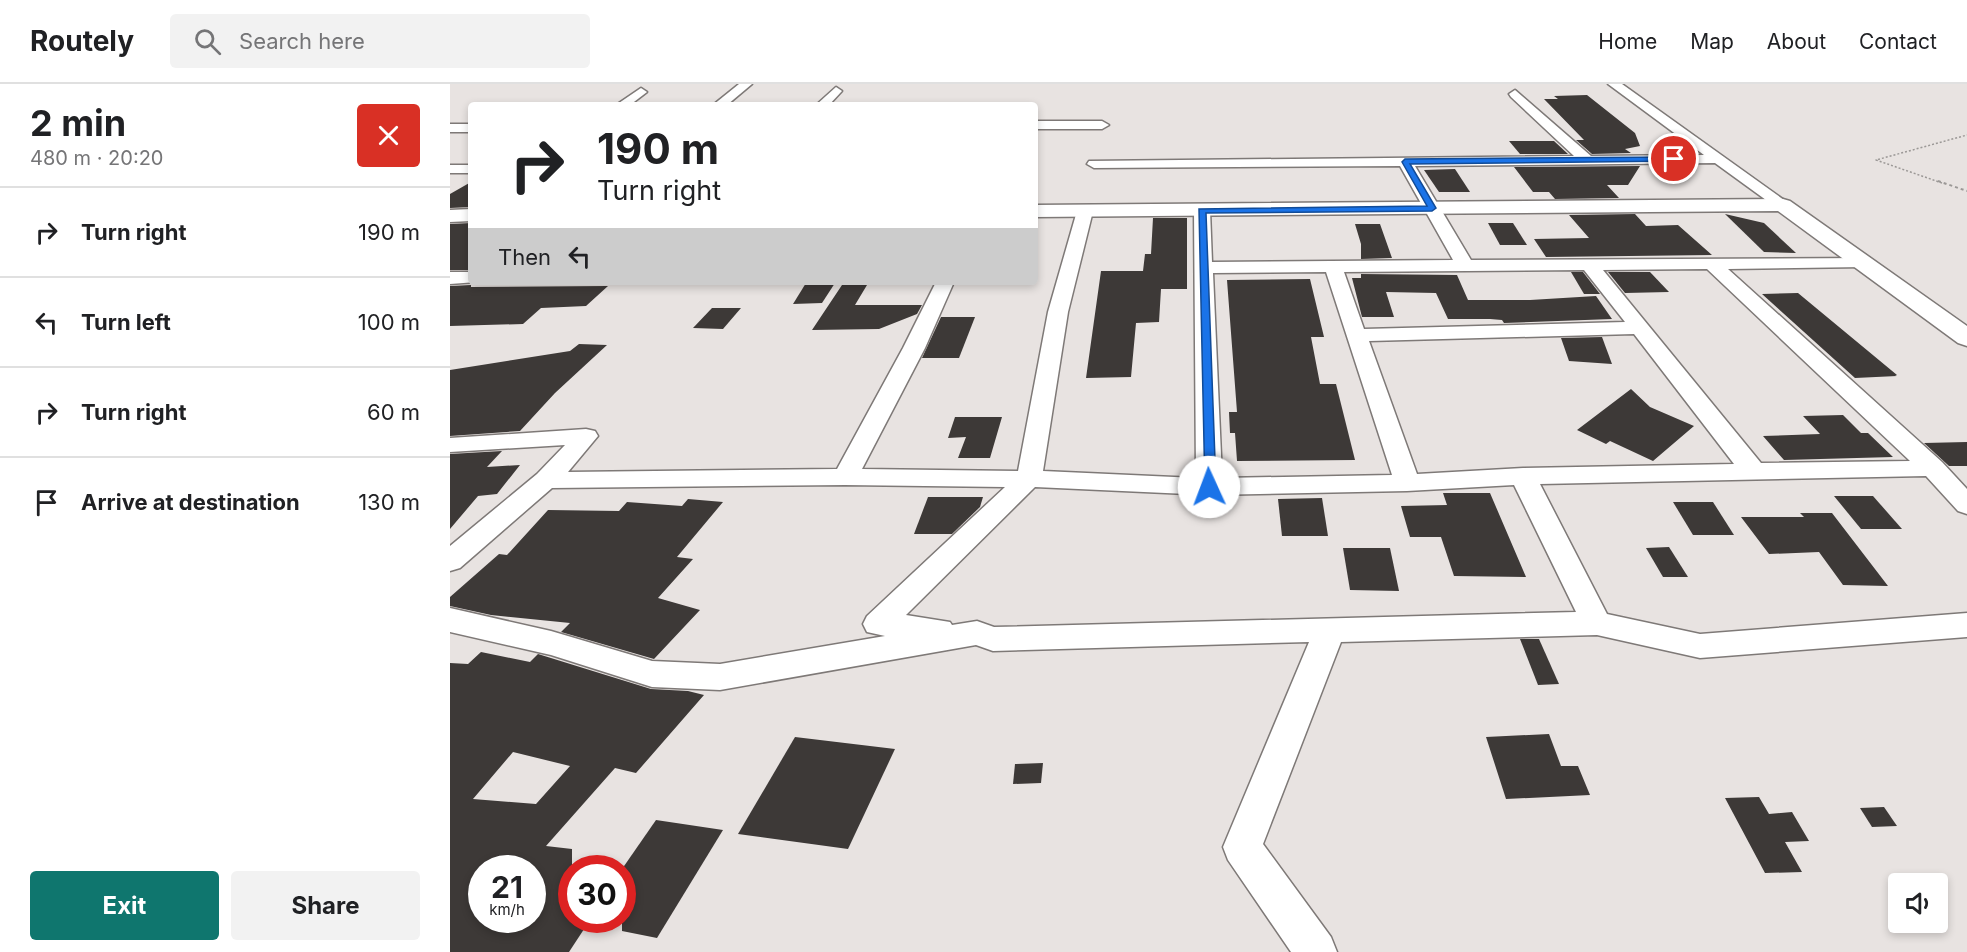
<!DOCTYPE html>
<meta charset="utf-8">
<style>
:root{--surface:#fff;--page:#f2f2f2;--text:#202124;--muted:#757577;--line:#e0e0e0;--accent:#0f766e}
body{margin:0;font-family:Inter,sans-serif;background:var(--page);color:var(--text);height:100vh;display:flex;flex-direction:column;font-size:22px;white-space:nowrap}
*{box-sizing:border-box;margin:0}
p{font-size:20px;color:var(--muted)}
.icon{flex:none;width:33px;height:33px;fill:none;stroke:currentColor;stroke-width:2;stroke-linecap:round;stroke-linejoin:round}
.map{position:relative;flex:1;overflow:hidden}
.details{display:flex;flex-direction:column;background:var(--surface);width:450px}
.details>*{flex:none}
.top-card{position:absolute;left:18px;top:18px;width:570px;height:183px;border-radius:6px;box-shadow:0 3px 9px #0003;background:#fff;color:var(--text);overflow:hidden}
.tools{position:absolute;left:1438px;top:789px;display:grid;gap:12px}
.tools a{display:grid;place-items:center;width:60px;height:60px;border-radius:6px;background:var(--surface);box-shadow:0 3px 9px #0003;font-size:30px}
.speed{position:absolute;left:18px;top:771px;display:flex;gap:12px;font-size:30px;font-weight:700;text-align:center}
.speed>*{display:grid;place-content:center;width:78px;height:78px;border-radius:50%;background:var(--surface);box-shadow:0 3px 9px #0003;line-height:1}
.speed small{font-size:15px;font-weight:400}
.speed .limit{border:9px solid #d22;background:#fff;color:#111}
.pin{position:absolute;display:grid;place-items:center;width:51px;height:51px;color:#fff;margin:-26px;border:3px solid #fff;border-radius:50%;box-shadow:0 2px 6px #0007}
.me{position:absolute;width:66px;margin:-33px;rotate:358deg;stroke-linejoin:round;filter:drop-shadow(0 0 4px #0008)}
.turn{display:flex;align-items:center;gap:21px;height:126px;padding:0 30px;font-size:27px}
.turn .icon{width:78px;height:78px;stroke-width:2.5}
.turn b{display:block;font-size:42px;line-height:51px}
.then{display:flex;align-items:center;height:57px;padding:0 30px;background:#0003;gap:12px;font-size:22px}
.round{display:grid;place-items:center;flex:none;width:63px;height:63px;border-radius:6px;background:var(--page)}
.head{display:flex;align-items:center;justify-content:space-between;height:102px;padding:0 30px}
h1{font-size:36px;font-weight:700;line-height:45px}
.primary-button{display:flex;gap:12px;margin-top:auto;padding:12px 30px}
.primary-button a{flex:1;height:69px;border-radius:6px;background:var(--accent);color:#fff;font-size:24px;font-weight:700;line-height:69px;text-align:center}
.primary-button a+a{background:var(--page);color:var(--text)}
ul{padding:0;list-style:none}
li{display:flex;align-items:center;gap:18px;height:90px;padding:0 30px;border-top:2px solid var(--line)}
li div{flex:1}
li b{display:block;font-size:22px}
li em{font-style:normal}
header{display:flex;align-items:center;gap:36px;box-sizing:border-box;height:84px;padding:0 30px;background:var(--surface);border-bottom:2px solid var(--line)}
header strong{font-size:28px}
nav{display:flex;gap:33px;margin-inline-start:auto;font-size:21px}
.search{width:420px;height:54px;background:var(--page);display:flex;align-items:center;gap:15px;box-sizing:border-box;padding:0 21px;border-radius:6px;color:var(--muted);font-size:22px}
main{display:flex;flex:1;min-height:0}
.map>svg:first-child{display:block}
.building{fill:#3d3937;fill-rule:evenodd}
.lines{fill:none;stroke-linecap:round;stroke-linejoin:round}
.street-casing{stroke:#7e7977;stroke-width:3}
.secondary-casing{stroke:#7e7977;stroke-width:3}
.path-far1{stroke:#9b9896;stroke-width:1.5;stroke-dasharray:2 2;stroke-linecap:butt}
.path{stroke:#9b9896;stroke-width:2;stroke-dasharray:3 3;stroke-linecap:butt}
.street{fill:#fff;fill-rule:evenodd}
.secondary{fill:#fff;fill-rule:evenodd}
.route{fill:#1a73e8;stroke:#114b97;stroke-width:1.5}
</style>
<header>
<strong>Routely</strong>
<div class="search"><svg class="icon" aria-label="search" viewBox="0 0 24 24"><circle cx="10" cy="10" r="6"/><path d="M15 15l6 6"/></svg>Search here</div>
<nav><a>Home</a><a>Map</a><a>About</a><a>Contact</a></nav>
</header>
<main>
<section class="details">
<div class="head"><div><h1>2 min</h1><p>480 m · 20:20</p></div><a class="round" style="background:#d93025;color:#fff"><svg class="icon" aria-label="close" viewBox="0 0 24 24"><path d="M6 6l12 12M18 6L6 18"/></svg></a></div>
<ul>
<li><svg class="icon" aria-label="right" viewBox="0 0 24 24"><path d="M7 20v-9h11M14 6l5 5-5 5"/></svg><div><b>Turn right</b></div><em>190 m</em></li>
<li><svg class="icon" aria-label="left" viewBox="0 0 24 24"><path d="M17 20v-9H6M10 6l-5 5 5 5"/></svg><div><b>Turn left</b></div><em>100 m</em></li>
<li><svg class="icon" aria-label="right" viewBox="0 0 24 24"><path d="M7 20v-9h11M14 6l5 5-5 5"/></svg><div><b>Turn right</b></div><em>60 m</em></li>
<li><svg class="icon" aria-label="arrive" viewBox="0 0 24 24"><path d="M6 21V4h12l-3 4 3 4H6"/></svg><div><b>Arrive at destination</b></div><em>130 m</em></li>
</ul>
<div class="primary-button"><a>Exit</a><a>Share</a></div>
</section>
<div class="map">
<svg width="1517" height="868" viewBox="0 0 1517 868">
<rect width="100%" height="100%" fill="#e8e3e1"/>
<!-- building -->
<g class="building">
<polygon points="1137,11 1185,49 1190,62 1175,65 1181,69 1142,70 1126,56 1134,56 1094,15 1108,15 1104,12"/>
<polygon points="1059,57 1104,57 1118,70 1070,70"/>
<polygon points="1190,82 1178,101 1157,101 1169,114 1105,115 1099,108 1083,108 1064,83"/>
<polygon points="1005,85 1020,108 989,108 974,86"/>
<polygon points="21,98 21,123 0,124 0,110"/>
<polygon points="1185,130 1196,142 1228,141 1262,171 1096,173 1084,155 1139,154 1119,131"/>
<polygon points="1275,130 1314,139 1346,169 1314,168"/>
<polygon points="703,134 737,134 737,205 711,205 709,238 686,239 681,293 636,294 651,187 693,187 695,170 701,170"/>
<polygon points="21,139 21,186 0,186 0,140"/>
<polygon points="1038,139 1063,139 1077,161 1050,161"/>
<polygon points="905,140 930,140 942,174 911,175 911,160"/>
<polygon points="1121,188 1133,188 1150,210 1134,210"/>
<polygon points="1158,188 1200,188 1219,208 1175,209"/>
<polygon points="911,190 1007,191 1018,216 1080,216 1146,212 1162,235 1054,239 1052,236 1040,235 998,235 986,209 936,208 944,233 912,233 902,194 911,194"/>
<polygon points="860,195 874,253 861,253 870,300 886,300 905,376 787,377 785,349 780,349 779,328 787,328 777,196"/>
<polygon points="356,199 385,199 372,219 343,220"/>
<polygon points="21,201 21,203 158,202 136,222 91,224 73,240 0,242 0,202"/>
<polygon points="392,201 417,201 405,221 472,221 467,230 429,245 362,246"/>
<polygon points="1348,209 1447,291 1445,291 1447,292 1405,294 1312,210"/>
<polygon points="262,224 291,224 273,245 243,244"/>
<polygon points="491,233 525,233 509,274 472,274"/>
<polygon points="1152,253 1162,280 1119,277 1111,254"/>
<polygon points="129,260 157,261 105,309 70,347 0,352 0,286 120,267"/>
<polygon points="1181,305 1200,323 1244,342 1203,377 1160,357 1156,360 1127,346"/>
<polygon points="1393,331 1411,349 1418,349 1443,373 1334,376 1313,352 1370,350 1353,332"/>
<polygon points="505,333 552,333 540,374 508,374 516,353 498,354"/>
<polygon points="1517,358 1517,382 1499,382 1474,359"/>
<polygon points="52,367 37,383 70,381 47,410 28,412 0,445 0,370"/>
<polygon points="993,409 1040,409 1076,493 1004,492 991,453 960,453 951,422 997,421"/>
<polygon points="1384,412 1423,412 1452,445 1411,445"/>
<polygon points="478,413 533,413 530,423 502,450 464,450"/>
<polygon points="872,414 878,452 832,452 828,415"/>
<polygon points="238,415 273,418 227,473 243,475 208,514 250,526 204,575 111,548 120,539 41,531 0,522 0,513 49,470 57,471 98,426 169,427 177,418 232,422"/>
<polygon points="1223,418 1263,418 1284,451 1243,451"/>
<polygon points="1350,429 1382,429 1438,502 1393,501 1369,468 1319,470 1291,433 1354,433"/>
<polygon points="1219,463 1238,493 1213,493 1196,464"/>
<polygon points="893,464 940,464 949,507 900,506"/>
<polygon points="1070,555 1089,555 1109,600 1088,601"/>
<path d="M31,568L80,578L88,570L201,605L238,607L254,611L186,689L165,684L96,762L122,765V836H140L119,868H0V579L18,580ZM63,668L120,682L86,720L23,715ZM32,784H82V836H32Z"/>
<polygon points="1099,650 1111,682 1128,682 1140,711 1056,715 1036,653"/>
<polygon points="345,653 445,665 398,765 288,750"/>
<polygon points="593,679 591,699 563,700 565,680"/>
<polygon points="1309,713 1319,730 1342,728 1359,757 1335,758 1352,788 1315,789 1275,714"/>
<polygon points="1434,723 1447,742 1422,743 1410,724"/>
<polygon points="206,736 273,746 207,854 172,847 172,785"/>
</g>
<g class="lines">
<!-- street casing -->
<g class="street-casing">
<g id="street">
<polygon points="289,0 302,0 277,21 263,21"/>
<path d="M1158,0H1172L1341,121L1333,126L1327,124L1265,79L965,82L1021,176L1420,174L1423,178L1414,183L1278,185L1492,378L1517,405V430L1508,427L1476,392L1090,400L1157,530L1250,550L1517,529V553L1250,574L1147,551L891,558L813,760L881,853L887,868H841L778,776L773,763L859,558L543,567L526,561L270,606L202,603L101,571L0,548V524L101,547L202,577L270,580L435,552L417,548L413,540L417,532L555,403L395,401L102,404L10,484L0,487V462L87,390L115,361L0,368V354L136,345L145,347L148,352L118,388L387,385L453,264L486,198H504L475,264L412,385L568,387L598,228L627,127L635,122L643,127L618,228L593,387L746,394L744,126L746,123L752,121L760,126L762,178L1003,176L950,82L644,84L637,80L639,77L1124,72L1061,13L1059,10L1065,6L1141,72L1254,71ZM1257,185L1460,377L1311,379L1153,186ZM1134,186L1175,238L914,245L894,188ZM876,188L942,391L772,394L763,189ZM1184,250L1284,380L1073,384L967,390L919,257ZM1064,401L1126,528L544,543L527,537L502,541L500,538L456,531L585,403L759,411L957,407Z"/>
<polygon points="386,3 392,7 379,21 366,21"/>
<polygon points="191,4 197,8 180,21 166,21"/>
<polygon points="585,37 652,37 659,41 652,45 585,45"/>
<rect x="0" y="40" width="21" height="8"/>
<rect x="0" y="81" width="21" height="8"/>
<polygon points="0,188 21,188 21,198 27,198 0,200"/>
</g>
</g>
<!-- secondary casing -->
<g class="secondary-casing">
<g id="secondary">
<polygon points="1333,115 1340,117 1517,242 1517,262 1508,259 1328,127 585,133 585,121"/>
<polygon points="21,125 21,137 0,138 0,126"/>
</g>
</g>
<!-- path-far1 -->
<polyline class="path-far1" points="1492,99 1426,76 1517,51"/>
<!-- path -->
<polyline class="path" points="1488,97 1517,107"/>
<!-- street -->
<use href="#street" class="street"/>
<!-- secondary -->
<use href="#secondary" class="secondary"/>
</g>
<!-- route -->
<polygon class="route" points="1224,73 1226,77 960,80 986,124 982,127 756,129 766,403 764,406 755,406 749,125 977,122 952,78 955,75"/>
</svg>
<div class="tools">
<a><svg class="icon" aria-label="sound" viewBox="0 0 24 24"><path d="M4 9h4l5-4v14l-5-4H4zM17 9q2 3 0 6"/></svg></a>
</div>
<div class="speed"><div>21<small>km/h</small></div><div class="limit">30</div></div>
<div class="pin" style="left:1224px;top:75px;background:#d93025"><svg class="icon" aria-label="arrive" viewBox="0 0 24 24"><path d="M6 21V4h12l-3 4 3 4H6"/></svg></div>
<svg class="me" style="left:759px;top:403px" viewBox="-20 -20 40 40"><circle r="19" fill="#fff"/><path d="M0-13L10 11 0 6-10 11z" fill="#1a73e8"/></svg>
<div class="top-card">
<div class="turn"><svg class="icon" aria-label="right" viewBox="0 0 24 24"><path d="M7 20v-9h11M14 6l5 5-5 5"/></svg><div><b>190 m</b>Turn right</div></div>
<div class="then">Then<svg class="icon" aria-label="left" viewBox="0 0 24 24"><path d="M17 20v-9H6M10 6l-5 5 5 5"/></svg></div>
</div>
</div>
</main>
